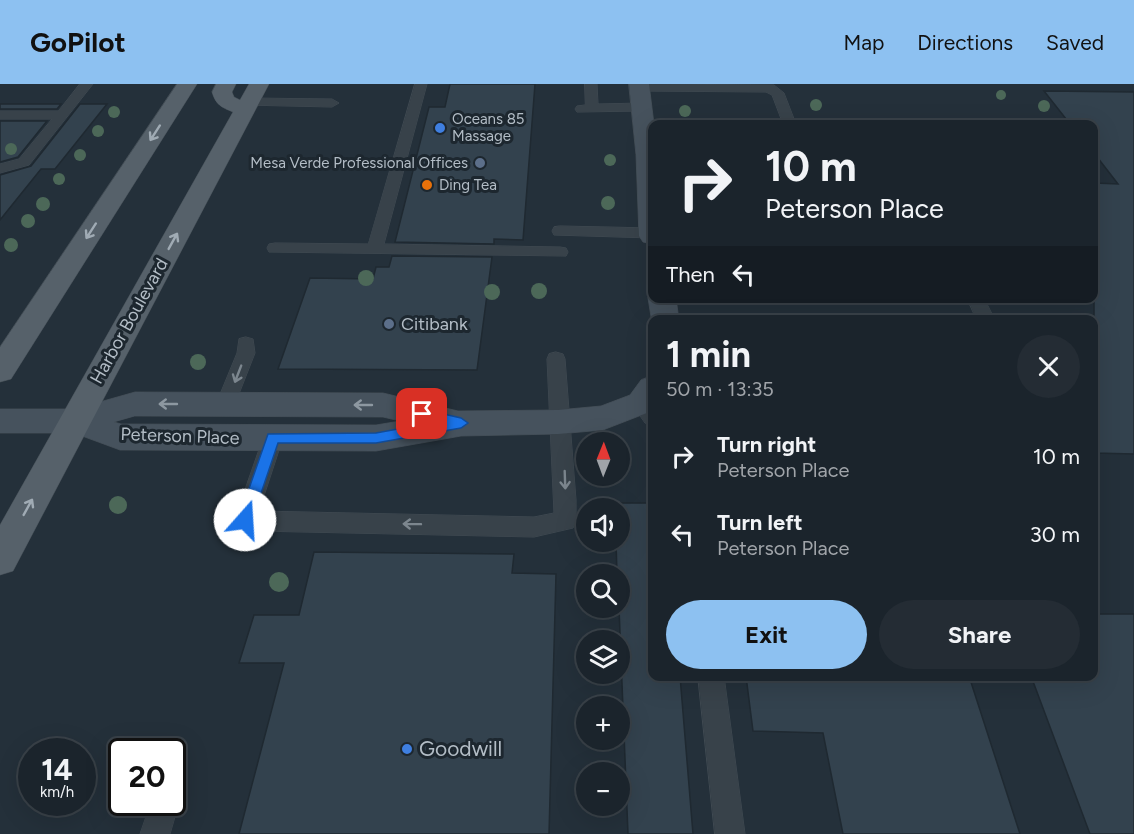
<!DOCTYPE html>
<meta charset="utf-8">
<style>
:root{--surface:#1b242c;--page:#242c34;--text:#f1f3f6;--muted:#a0a4a9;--line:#394148;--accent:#8dc1f1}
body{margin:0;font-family:Figtree,sans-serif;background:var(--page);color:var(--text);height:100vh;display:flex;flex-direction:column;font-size:22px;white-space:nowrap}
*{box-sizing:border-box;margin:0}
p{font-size:20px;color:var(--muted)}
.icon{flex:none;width:33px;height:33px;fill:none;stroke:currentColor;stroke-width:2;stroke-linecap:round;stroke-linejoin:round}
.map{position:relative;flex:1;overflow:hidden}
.details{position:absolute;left:648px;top:231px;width:450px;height:366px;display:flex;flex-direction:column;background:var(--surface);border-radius:12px;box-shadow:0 6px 24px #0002,0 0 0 2px var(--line)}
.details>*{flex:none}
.hud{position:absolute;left:648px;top:36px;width:450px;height:183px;border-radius:12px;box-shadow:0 6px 24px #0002,0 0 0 2px var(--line);background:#1b242c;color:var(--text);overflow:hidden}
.needle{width:39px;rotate:1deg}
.fabs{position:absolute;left:576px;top:348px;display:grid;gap:12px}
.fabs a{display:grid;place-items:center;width:54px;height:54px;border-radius:50%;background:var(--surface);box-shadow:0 6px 24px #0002,0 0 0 2px var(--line);font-size:30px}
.speed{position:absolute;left:18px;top:654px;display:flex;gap:12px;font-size:30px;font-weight:700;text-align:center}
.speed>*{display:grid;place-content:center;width:78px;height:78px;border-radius:50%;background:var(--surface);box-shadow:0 6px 24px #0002,0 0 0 2px var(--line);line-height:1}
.speed small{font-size:15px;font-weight:400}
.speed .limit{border:3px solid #111;border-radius:9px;background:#fff;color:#111}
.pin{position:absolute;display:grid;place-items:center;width:51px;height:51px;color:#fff;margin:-26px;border-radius:12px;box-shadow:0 3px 9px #0006}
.me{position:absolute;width:66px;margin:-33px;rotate:19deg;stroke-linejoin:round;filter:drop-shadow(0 0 4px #0008)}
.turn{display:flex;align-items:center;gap:21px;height:126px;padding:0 18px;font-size:27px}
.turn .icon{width:78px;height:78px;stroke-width:2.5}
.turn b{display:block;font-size:42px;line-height:51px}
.then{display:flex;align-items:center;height:57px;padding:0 18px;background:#0003;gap:12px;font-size:22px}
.round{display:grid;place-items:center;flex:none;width:63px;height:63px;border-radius:32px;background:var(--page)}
.summary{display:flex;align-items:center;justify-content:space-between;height:102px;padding:0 18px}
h1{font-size:36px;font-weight:700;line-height:45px}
.cta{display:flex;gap:12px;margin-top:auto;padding:12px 18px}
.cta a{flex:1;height:69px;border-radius:36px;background:var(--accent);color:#111;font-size:24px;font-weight:700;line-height:69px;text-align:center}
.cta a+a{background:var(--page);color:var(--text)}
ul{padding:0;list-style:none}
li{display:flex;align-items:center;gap:18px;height:78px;padding:0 18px}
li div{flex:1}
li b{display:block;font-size:22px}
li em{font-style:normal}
header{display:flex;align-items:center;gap:36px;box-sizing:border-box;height:84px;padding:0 30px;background:var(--accent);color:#111}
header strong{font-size:28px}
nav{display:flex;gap:33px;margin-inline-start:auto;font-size:21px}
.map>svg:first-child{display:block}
.building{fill:#33424e;stroke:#1f2931;stroke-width:1.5}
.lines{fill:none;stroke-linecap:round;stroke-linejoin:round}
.lane-casing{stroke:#414b53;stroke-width:1}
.secondary-casing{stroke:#414b53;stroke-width:1}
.primary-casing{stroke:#414b53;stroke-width:1}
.lane{fill:#38424a;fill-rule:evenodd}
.secondary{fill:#46525d;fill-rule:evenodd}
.primary{fill:#56616a;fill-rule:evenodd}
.tree{fill:#4c6858}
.oneway{stroke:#a0abb4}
.oneway2{stroke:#7c868e}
.oneway3{stroke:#8d98a1}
.route{fill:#1a73e8;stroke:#114b97;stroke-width:1.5}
.shop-dot{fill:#3f7fe0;stroke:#1d272f;stroke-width:2}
.service-dot{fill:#5c6f8a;stroke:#1d272f;stroke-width:2}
.food-dot{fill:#e8710a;stroke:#1d272f;stroke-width:2}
.labels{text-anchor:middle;stroke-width:6;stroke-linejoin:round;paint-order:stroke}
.far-poi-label{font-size:15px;fill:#b3bdc6;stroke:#1d272f;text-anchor:start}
.street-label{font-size:18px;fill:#b3bdc6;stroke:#1d272f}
.poi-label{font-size:18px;fill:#b3bdc6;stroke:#1d272f;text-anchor:start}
.near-poi-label{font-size:21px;fill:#b3bdc6;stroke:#1d272f;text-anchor:start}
</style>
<header>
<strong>GoPilot</strong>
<nav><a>Map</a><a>Directions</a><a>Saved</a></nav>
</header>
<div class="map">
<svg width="1134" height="750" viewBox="0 0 1134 750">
<rect width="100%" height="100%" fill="#24303a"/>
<!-- building -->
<g class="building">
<polygon points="450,0 535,0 523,156 494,155 494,160 395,158 429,23 445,23"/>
<polygon points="1044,7 1134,8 1134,370 1094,369 1094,99 1118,100 1094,69 1094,40 1070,40"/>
<polygon points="0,20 61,20 57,25 0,25"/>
<polygon points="80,20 107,20 55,85 41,85 0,136 0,91 31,82"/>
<polygon points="0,37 47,37 18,73 0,78"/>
<polygon points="392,172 492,173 477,286 278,285 310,194 373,195 376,183 389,183"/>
<polygon points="614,419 652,419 652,592 680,592 693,750 628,750 619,524 620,490 617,490 616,458 620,458 620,424 615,424"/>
<polygon points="314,468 514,470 512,489 556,490 549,750 239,750 284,579 239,579 254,531 299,531"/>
<polygon points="1094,530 1134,530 1134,750 1090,750 1031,592 1094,592"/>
<polygon points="746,592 969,592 1020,750 843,750 823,649 753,647"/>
</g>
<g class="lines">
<!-- lane casing -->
<g class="lane-casing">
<g id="lane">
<polygon points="80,0 93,0 29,81 0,89 0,80 19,75 52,35 0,35 0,27 58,27"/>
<polygon points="415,0 427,0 384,160 560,163 566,164 568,168 566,172 269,168 267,164 269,160 275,159 368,160"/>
<polygon points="585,0 597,0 598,20 642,19 649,23 642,27 577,28 575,25 577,22 585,21"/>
<polygon points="637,0 774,1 784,9 796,40 783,40 772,11 766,8 640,7 634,3"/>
<polygon points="249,14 332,15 339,19 332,23 244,21 242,18"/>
<polygon points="560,142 652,144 652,154 554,151 552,147 554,143"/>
<polygon points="967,214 984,214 995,236 977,236"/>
<polygon points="246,253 253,255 255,269 233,325 226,328 219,325 216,320 237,269 239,255"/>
<path d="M556,268L563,270L565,275L576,416V437L573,444L534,453L257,447C250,444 245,447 237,444L234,437L263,354L266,348L273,346L280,348L283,354L259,427L534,433L554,429L547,275L549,270Z"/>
<path d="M641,311C656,316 652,328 652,341L645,339L631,319L634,314Z"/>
<polygon points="698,592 724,592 745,750 715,750"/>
<polygon points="172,708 179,719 170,750 140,750 151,718 172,718"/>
</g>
</g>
<!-- secondary casing -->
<g class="secondary-casing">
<g id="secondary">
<polygon points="629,0 649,0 654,40 652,160 643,158 639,152 636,71"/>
<polygon points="652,207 652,214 676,214 679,236 652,236 652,239 648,214"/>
<path d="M652,292V327L603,346L558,350L461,352L376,367L120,366L74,349H0V325H75L135,308L383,309L458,327L558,326L601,322L630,311L641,296ZM135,332L383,333L400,337L376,341L121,340L114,338Z"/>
</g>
</g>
<!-- primary casing -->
<g class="primary-casing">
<g id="primary">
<polygon points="177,0 197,0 11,295 0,298 0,263"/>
<path d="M216,0H236L232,8L234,13L240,16L249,0H269L13,487L0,491V441L233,28C221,23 216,21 212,8Z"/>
</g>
</g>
<!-- lane -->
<use href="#lane" class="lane"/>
<!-- secondary -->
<use href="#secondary" class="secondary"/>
<!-- primary -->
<use href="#primary" class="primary"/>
</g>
<!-- trees -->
<g class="tree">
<circle cx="1001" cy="11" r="5"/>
<circle cx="816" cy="21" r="6"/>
<circle cx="1044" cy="22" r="6"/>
<circle cx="685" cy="27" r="6"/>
<circle cx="114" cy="28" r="6"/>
<circle cx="98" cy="47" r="6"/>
<circle cx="11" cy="65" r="6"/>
<circle cx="80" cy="71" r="6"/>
<circle cx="610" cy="76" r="6"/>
<circle cx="59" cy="95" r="6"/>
<circle cx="608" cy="119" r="7"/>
<circle cx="43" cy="120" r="7"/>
<circle cx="28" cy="137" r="7"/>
<circle cx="11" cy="161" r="7"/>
<circle cx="366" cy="194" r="8"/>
<circle cx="539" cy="207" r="8"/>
<circle cx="492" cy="208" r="8"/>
<circle cx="198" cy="278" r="8"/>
<circle cx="118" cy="421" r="9"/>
<circle cx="279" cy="498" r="10"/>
</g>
<!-- one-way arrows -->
<defs><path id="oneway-shaft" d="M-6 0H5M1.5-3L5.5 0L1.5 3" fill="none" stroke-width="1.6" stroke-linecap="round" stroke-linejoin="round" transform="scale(1.5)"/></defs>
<g class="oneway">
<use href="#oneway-shaft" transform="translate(155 49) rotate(123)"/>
<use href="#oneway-shaft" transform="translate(91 147) rotate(123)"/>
<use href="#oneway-shaft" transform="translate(173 157) rotate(-61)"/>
<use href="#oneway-shaft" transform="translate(28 423) rotate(-61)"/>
</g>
<g class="oneway2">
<use href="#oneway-shaft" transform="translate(238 290) rotate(111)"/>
<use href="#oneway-shaft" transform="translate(565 396) rotate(88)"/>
<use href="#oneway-shaft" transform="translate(412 440) rotate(-179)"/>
</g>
<g class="oneway3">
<use href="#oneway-shaft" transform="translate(168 320) rotate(-180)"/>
<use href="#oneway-shaft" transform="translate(363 321) rotate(-180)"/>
</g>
<!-- route -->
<polygon class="route" points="422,325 461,334 468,339 461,344 376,359 278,359 252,436 250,441 245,443 240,441 238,436 268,350 376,349 436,338 418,333 416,330 418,326"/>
<!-- markers -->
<g class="shop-dot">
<circle cx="440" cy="44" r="6"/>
<circle cx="407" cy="665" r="6"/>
</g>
<g class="service-dot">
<circle cx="480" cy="79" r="6"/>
<circle cx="389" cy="240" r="6"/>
</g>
<circle class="food-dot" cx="427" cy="101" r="6"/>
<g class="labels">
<!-- far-poi labels -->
<g class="far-poi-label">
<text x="452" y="40">Oceans 85<tspan x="452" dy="17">Massage</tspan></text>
<text x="468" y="84" text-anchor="end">Mesa Verde Professional Offices</text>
<text x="439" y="106">Ding Tea</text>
</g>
<!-- street labels -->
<g class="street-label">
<text transform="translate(129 237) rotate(-61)" y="6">Harbor Boulevard</text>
<text transform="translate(180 352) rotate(2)" y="6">Peterson Place</text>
</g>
<!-- poi labels -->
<g class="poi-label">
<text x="401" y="246">Citibank</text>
</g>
<!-- near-poi labels -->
<g class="near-poi-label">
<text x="419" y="672">Goodwill</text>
</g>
</g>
</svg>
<div class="fabs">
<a><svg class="needle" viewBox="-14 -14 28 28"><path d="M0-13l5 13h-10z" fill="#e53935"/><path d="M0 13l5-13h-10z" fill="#a0a4a9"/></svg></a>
<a><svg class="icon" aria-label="sound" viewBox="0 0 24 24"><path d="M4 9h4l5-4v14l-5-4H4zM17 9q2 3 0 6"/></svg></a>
<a><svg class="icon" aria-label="search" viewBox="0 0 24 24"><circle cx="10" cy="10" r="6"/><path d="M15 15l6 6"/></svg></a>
<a><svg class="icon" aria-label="layers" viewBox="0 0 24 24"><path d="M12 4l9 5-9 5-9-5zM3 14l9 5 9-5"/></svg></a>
<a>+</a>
<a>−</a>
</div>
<div class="speed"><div>14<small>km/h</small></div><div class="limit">20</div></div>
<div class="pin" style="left:422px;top:330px;background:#d93025"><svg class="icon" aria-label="arrive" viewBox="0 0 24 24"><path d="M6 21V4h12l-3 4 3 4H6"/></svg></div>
<svg class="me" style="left:245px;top:436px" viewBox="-20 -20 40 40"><circle r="19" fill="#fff"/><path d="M0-13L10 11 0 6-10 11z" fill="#1a73e8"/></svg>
<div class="hud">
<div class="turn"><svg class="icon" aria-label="right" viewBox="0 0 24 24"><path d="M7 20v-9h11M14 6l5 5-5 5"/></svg><div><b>10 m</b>Peterson Place</div></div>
<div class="then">Then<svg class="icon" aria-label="left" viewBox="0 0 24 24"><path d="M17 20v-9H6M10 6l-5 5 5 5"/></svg></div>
</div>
<section class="details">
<div class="summary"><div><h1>1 min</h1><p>50 m · 13:35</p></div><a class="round"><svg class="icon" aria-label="close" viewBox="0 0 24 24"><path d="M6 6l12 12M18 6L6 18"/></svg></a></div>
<ul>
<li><svg class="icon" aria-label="right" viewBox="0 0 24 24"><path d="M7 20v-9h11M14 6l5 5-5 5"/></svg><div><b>Turn right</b><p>Peterson Place</p></div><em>10 m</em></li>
<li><svg class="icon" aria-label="left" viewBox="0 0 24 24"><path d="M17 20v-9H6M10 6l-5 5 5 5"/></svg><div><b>Turn left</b><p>Peterson Place</p></div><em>30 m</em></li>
</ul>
<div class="cta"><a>Exit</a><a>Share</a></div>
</section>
</div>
